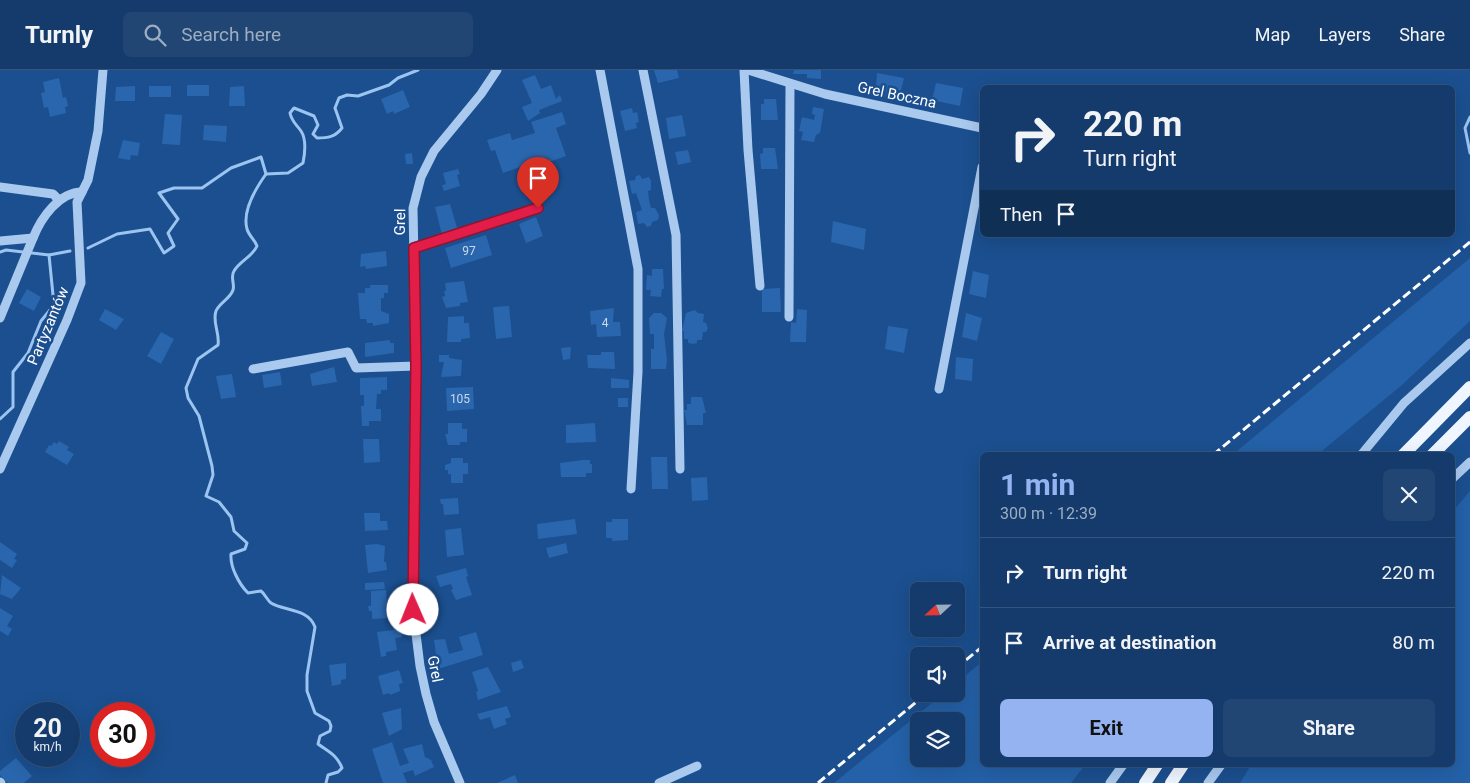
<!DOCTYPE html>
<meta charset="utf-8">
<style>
:root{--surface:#143b6b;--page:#214673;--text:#f1f3f6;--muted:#9dadc1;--line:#33557e;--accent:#95b2f1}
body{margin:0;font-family:Roboto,sans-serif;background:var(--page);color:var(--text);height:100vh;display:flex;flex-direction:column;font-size:19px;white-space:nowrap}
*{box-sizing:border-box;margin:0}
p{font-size:16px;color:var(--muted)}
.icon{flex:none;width:28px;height:28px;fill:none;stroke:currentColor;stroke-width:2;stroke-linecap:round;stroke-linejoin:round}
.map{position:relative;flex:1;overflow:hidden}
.details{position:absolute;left:980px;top:382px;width:475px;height:315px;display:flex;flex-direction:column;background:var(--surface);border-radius:8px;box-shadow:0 5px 20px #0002,0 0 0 1px var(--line)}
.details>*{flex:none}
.top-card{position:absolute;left:980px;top:15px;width:475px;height:152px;border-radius:8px;box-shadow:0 5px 20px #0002,0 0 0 1px var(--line);background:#143b6b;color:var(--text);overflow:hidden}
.needle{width:32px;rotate:248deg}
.controls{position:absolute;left:910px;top:512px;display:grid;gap:10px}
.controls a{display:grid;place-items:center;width:55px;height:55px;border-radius:8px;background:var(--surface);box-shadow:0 5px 20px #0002,0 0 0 1px var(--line);font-size:25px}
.speed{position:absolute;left:15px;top:632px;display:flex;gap:10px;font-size:25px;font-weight:700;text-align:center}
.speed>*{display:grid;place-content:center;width:65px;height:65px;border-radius:50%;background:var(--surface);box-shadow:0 5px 20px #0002,0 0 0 1px var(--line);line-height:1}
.speed small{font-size:12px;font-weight:400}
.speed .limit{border:8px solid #d22;background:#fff;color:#111}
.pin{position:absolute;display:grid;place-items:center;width:42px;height:42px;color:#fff;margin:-51px -21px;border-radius:50% 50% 50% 0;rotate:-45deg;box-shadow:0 0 5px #0007}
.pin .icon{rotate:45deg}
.me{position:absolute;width:55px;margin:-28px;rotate:359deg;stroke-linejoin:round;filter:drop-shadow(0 0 4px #0008)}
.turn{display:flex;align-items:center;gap:18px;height:105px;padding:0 20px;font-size:22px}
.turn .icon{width:65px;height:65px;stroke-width:2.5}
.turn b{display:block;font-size:35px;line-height:42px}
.then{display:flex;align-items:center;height:48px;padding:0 20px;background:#0003;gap:10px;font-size:19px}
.round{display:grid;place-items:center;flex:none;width:52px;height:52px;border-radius:8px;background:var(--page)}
.summary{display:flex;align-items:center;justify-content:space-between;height:85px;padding:0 20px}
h1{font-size:30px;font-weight:700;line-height:38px;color:var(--accent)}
.button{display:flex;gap:10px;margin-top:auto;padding:10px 20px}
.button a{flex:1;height:58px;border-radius:8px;background:var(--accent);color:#111;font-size:20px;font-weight:700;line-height:58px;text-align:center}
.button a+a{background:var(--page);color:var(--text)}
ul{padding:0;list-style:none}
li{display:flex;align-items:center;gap:15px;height:70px;padding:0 20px;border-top:1px solid var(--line)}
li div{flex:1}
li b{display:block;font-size:19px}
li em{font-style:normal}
header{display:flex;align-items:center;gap:30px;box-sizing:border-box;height:70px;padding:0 25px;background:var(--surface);border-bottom:1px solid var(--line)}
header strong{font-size:24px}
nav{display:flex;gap:28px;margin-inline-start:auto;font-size:18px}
.search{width:350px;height:45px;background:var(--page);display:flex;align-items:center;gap:12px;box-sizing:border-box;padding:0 18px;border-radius:8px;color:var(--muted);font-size:19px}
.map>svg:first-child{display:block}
.green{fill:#2461a8;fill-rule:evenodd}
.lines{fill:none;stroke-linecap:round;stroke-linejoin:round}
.stream{stroke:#9cc4f0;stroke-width:3}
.building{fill:#2a66ad}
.minor{stroke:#a9c9ee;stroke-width:9}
.major{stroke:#f0f6ff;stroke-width:12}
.rail{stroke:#fff;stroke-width:3;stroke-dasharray:9 4;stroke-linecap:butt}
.route-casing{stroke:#92132f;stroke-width:12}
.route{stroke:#e11d48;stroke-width:9}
.labels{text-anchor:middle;stroke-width:5;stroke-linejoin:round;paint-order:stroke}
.number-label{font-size:12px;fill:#cad9ea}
.street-label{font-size:15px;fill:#fff;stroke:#1b4f8f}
</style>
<header>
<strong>Turnly</strong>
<div class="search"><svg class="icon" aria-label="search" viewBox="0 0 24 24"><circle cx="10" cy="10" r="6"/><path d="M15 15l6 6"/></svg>Search here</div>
<nav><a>Map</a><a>Layers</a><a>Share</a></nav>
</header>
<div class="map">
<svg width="1470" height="713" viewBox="0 0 1470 713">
<rect width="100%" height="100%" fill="#1b4f8f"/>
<!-- green -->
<g class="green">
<polygon points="1470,188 1470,251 1402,315 1317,385 1232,385"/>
<polygon points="1470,421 1470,713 1240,713 1251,695 1452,695 1453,441"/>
<path d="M982,592V695H1085L1071,713H834L943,624H956V613ZM919,651H956V689H919Z"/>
</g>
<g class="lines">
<!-- stream -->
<g class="stream">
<polyline points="1470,47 1465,58 1470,83"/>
<path d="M266,104C256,118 242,141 247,159C249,166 255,170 257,176C252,187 240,191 234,201C230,207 235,214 233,220C230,229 220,232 216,241C212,252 220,263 218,275L198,289L186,318L188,328L199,346L212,396L213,405L206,426L219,432L231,447L234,461L247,473L245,479L231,484C230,497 239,514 248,523L261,521C265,524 267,530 271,533C284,541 308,538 315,557L307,605V621L315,643L329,651L331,656L330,661L320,666L318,674C329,682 337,685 342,698L338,702L328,705L326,713"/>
<path d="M266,104L288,103L303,93C305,83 307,70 301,61C296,54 292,52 290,43L294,38L314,46L318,55L313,64L317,68C328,68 335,67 342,58L335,38L339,28L347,25L358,26L389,15L398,8L418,0"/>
<polyline points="88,178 117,164 150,159 164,183 174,176 168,163 178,149 159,123 174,118 202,118 231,98 261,87 266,104"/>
<polyline points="0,182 6,180 49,185 70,181"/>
<polyline points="0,349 13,337 13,302 28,283 41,251 54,235 49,185"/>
</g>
</g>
<!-- building -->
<g class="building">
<polygon points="654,0 677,0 679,8 658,13"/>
<polygon points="794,0 821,0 821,9 807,8 807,4 793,4"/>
<polygon points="877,3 904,8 899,29 885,27 886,19 876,17"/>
<polygon points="535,5 541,19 551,15 556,29 560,25 562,31 539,40 540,43 528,51 522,37 532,33 522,10"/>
<polygon points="59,8 63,28 66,27 68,36 65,37 66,43 50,47 48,37 44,38 41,23 45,22 43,12"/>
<polygon points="936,13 963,18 960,36 932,30"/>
<rect x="187" y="15" width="22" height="11"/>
<polygon points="135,16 135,31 115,31 116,17"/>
<rect x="149" y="16" width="22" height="11"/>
<polygon points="244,16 245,36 229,36 230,17"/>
<polygon points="403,20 410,37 394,44 393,41 387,44 381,29"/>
<polygon points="764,29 776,29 778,50 761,50 761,34 764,34"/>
<polygon points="813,37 824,39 820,63 816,65 814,72 801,70 803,62 799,61 802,47 814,50 815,45 812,44"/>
<polygon points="632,38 633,43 637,42 639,52 636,53 637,58 625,61 620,41"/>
<polygon points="562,42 566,54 556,58 566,86 549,92 547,88 503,103 495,80 491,81 487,70 510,63 512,70 535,63 531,52"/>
<polygon points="165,44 182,45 180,75 162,74"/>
<polygon points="682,45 686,66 669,69 666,48"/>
<polygon points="204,55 227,56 226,72 203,70"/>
<polygon points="123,70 140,73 138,86 131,85 130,90 118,88"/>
<polygon points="763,78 775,78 778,99 761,99 760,84 763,83"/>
<polygon points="688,80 691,92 678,95 675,82"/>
<polygon points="412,83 413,94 406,94 405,84"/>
<polygon points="458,99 460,104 457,105 460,116 444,121 442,115 446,114 443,103"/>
<polygon points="640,105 642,109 649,107 651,111 651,120 648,121 649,130 651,138 655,138 659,145 658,150 652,152 651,156 647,157 644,153 638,154 636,142 642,140 636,123 632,124 629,111 635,110 636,106"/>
<polygon points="450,134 458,161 442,165 435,137"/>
<polygon points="536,147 543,166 526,173 519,154"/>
<polygon points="833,151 866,159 864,180 831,172"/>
<polygon points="486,165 492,185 451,198 445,178"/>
<polygon points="386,181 387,196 366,199 365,196 360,197 361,184"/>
<polygon points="652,199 663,199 664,219 662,219 661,227 650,226 651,220 646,220 647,205 652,206"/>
<polygon points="973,201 989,205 986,228 969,224"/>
<polygon points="464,211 468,232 460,233 460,236 446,238 442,227 445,226 444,221 446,221 445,213"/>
<polygon points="370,215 388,215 388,223 384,223 384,228 381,228 381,241 389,244 389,253 373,256 373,253 367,253 366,249 360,249 358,223 365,223 365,218 370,218"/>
<polygon points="780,218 781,242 762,242 762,219"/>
<polygon points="27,219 41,227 34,241 19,233"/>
<polygon points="509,236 512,267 496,269 493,237"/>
<polygon points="614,238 613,252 620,252 621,266 597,267 596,254 591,255 590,241"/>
<polygon points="105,239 124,249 116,260 99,250"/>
<polygon points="797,239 807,240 806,272 790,272 791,252 796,253"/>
<polygon points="695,240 698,243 704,244 703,252 706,253 708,258 706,262 703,262 702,270 697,270 697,273 693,274 688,273 688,269 684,269 684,261 682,261 686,243"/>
<polygon points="654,243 661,243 667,248 664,264 667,290 666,299 651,299 651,279 654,279 654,264 650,264 649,248"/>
<polygon points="966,243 982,248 977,271 962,267"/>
<polygon points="464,246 464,253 469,253 470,268 461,269 461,272 447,272 448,247"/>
<polygon points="888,256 908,259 904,283 885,279"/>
<polygon points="161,262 174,269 161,294 147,286"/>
<polygon points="390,270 390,273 394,273 394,283 365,287 365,273"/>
<polygon points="571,277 570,289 563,290 561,278"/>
<polygon points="601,282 614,282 615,299 588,298 587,285 601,285"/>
<polygon points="439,285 449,285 449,288 462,290 461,306 441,307 444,292 439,292"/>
<polygon points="956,287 973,289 972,311 955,309"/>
<polygon points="334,297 337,312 312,316 310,304"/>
<polygon points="280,302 282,315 264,318 262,305"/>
<polygon points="232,304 236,327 221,329 216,306"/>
<polygon points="387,307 387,320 381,320 381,324 377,324 376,339 381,339 381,351 369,351 369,356 362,356 361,336 364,336 364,325 360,325 360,308"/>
<polygon points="611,308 629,310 629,318 611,318"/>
<polygon points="473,317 474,339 447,341 446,318"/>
<polygon points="691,327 702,327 706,343 703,343 703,355 687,355 684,340 687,340 687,334 691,334"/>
<rect x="618" y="328" width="10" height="9"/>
<polygon points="448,353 462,353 462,359 467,359 467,372 460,372 460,375 448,375 445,364 448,364"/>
<polygon points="595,353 596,372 566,373 566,355"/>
<polygon points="363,369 379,369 380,392 364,393"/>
<polygon points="59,371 69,377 67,380 74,384 67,395 45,382 49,375 51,376 54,372 57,374"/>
<polygon points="651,387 667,387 668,419 652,419"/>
<polygon points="451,388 463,388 463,393 468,393 468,404 463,404 463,413 451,413 451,404 448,404 448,400 445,400 445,395 451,393"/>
<polygon points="583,390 590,390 590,394 592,394 592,403 586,403 586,407 561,407 560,393"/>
<polygon points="707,407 708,430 692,431 691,408"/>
<polygon points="458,428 459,444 444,445 443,434 441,434 440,429"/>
<polygon points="364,443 380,443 380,451 387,451 388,460 365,461"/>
<polygon points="575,449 577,464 538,469 537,454"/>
<polygon points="612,449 628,449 628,470 612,471 612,468 606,468 606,452 612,452"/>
<polygon points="461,458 464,485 447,487 445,460"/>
<polygon points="0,472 17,484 14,489 17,490 12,498 0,490"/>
<polygon points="566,473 568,483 549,488 546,478"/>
<polygon points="377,474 385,476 384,492 386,492 387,500 368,503 365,475"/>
<polygon points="466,498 468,506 466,507 472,525 456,530 451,520 453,519 451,514 440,517 436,506"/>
<polygon points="2,505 21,518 12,529 0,524"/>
<polygon points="384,512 385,519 365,520 365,513"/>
<polygon points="386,520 387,533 393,533 394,542 387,542 388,548 372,549 372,541 369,541 368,536 371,536 371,521"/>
<polygon points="0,538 13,546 7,556 12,559 8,566 0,561"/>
<polygon points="401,559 402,567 395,568 397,580 386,582 386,586 381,587 377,562"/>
<polygon points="476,562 483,585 438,599 434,570 445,569 449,584 463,580 459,567"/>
<polygon points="521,590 524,598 513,602 511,593"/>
<polygon points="346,593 346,609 341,610 341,614 332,616 329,595"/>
<polygon points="488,597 501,622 478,630 476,622 478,621 472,602"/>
<polygon points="399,600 403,613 399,614 400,621 390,625 389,623 383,625 378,606"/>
<polygon points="507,636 511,647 505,649 507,654 494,659 490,647 480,650 477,644"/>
<polygon points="401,638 402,659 389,666 382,643"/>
<polygon points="392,672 400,696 409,693 403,679 422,674 425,687 431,690 434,697 415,706 413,700 403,703 407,713 383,713 372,679"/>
<polygon points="16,688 32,706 24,713 8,713 0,705 0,701"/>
<polygon points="515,705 518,713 497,713"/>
</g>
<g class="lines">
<!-- minor -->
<g class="minor">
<polyline points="600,0 638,199 638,302 631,419"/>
<polyline points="643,0 676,165 680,399"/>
<polyline points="744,0 748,80 760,216"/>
<polyline points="748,0 825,24 982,58"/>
<polyline points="0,117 53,124 59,130"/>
<path d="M0,171L33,168C41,148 59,122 82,122"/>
<polyline points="414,179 538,138"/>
<polyline points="789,247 790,14"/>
<polyline points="0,248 33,168"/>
<polyline points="253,299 348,282 356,298 416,296"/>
<polyline points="939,319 982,97"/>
<polyline points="1361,385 1404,333 1470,273"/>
<polyline points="0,399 67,250 81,213 77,132 88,110 98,61 103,0"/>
<polyline points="1452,409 1470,392"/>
<polyline points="0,712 1,713"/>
<polyline points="460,713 434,652 426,624 420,596 413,540 416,296 413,138 421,107 434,81 481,24 497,0"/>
<polyline points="659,713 697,696"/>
<polyline points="1110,713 1123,695"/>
<polyline points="1208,713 1221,695"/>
</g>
<!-- major -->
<g class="major">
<polyline points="1403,385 1470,317"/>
<polyline points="1432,385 1470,347"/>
<polyline points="1145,713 1157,695"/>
<polyline points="1171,713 1183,695"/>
</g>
<!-- rail -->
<g class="rail">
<polyline points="1213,385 1470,172"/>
<polyline points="956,598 982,577"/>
<polyline points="818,713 926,624"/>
</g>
</g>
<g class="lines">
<!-- route casing -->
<g class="route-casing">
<polyline id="route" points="413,540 416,296 414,178 538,138"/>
</g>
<!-- route -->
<use href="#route" class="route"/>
</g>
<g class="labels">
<!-- number labels -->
<g class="number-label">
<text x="469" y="185">97</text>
<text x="605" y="257">4</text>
<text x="460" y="333">105</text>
</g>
<!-- street labels -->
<g class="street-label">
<text transform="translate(897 25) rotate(12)" y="5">Grel Boczna</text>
<text transform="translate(400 152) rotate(-89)" y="5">Grel</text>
<text transform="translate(48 256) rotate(-67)" y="5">Partyzantów</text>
<text transform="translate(435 599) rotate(79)" y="5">Grel</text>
</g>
</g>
</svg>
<div class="controls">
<a><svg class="needle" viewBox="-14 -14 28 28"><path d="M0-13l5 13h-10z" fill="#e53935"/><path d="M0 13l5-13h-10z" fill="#9dadc1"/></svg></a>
<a><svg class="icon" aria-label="sound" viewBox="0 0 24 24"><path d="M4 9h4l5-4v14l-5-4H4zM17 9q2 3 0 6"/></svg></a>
<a><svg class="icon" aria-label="layers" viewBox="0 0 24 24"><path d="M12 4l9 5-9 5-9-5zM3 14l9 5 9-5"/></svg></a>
</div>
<div class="speed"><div>20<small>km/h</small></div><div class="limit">30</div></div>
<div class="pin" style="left:538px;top:138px;background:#d93025"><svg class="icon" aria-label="arrive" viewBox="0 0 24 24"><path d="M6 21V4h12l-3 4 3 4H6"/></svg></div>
<svg class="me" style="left:413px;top:540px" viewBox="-20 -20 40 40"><circle r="19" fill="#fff"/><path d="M0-13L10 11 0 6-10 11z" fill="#e11d48"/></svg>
<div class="top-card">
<div class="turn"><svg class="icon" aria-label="right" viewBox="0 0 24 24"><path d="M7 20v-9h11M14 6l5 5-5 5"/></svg><div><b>220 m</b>Turn right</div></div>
<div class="then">Then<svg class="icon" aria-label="arrive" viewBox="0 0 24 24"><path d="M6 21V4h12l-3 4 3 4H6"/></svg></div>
</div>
<section class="details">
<div class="summary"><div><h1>1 min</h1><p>300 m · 12:39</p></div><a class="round"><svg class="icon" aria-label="close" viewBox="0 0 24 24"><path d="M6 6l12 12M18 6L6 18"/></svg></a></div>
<ul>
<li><svg class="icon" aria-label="right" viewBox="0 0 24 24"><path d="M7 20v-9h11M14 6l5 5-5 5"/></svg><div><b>Turn right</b></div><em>220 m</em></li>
<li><svg class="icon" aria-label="arrive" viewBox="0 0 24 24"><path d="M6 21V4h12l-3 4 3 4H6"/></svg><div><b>Arrive at destination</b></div><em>80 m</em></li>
</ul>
<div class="button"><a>Exit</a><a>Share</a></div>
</section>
</div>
